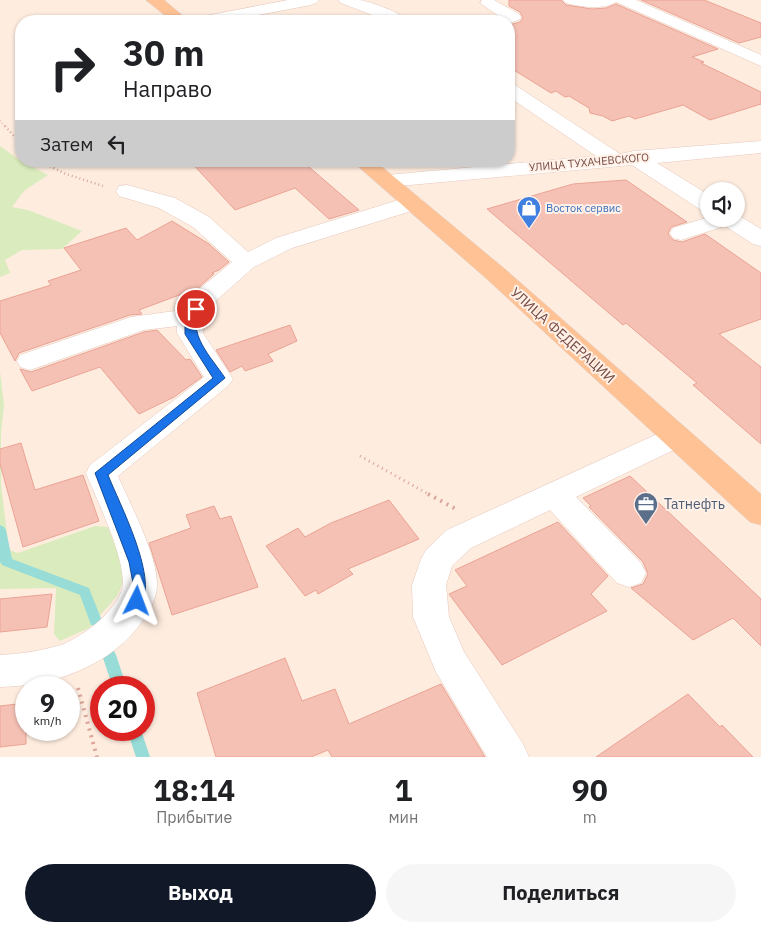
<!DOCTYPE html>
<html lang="ru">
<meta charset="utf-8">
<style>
:root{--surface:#fff;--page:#f6f6f6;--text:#202124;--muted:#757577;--accent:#111827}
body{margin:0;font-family:"IBM Plex Sans",sans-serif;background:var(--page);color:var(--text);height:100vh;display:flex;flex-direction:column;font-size:19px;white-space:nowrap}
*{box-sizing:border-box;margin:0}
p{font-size:16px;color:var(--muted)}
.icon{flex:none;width:28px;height:28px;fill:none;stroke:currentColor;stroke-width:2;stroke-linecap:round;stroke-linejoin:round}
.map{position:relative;height:757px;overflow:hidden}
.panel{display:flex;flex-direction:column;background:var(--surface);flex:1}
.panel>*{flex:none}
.top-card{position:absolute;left:15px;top:15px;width:500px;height:152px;border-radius:20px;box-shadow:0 1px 4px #0004;background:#fff;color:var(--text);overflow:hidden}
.fabs{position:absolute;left:700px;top:182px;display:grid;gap:10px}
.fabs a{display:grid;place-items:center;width:45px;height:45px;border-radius:50%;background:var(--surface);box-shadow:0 1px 4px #0004;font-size:25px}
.speed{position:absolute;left:15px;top:676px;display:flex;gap:10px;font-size:25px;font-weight:700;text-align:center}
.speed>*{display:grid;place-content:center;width:65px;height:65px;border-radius:50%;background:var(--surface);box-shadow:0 1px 4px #0004;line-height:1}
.speed small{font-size:12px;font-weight:400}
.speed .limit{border:8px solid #d22;background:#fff;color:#111}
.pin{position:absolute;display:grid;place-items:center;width:42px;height:42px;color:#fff;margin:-21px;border:2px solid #fff;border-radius:50%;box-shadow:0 1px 5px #0007}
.me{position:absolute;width:55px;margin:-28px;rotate:3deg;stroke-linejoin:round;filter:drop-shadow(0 0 4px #0008)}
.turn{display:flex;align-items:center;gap:18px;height:105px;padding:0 25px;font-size:22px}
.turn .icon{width:65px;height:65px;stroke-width:2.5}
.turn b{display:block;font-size:35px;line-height:42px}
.then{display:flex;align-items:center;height:48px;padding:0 25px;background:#0003;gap:10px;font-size:19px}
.eta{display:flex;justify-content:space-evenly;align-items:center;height:85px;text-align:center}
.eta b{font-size:30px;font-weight:700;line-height:35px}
.primary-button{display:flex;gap:10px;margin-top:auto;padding:10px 25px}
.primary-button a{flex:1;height:58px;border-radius:30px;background:var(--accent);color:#fff;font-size:20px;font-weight:700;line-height:58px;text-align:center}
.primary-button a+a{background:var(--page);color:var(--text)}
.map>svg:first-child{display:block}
.green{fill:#daecbd}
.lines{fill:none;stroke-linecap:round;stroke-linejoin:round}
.stream{fill:#98dcd8;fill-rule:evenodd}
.building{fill:#f6c1b5;stroke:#eaa394}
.minor-casing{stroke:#e5c8be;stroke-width:1}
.major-casing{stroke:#dcd0cf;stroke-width:1}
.path-far3{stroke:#daa498;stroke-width:2;stroke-dasharray:0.5 2.5;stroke-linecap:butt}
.path-far2{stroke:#daa498;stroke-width:2.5;stroke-dasharray:1 3;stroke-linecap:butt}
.path-far1{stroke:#daa498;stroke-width:3;stroke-dasharray:1 4;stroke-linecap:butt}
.path{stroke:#daa498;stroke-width:4;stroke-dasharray:2 5;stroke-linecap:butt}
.minor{fill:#fff;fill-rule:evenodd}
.major{fill:#ffc295;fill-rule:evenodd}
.route{fill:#1a73e8;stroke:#114b97}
.labels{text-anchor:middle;stroke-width:4;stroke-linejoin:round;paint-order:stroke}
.far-street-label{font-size:11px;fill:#774c45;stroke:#fff1e7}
.far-shop-label{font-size:11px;fill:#366cbe;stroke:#fff1e7;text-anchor:start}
.street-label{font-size:14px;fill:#774c45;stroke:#fff1e7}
.service-label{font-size:14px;fill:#4e5e75;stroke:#fff1e7;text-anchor:start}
</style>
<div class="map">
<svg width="761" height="757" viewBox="0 0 761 757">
<rect width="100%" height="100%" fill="#feecdf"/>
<!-- green -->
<g class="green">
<polygon points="0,146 21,161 48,175 24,191 12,207 28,210 82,231 62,249 22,250 5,260 10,273 0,277"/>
<polygon points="0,371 4,406 1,432 1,485 9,550 18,553 95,526 108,527 126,575 117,596 89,628 60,641 54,634 56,588 0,589"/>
</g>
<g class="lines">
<!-- stream -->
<g class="stream">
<polygon points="0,525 4,527 6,530 12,559 89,588 102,621 101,625 96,626 91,625 80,595 2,565 0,562"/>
<polygon points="109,649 114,651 116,655 127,688 113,688 102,655 104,651"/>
<polygon points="127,730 141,730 150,757 136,757"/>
</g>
</g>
<!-- building -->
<g class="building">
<polygon points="509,0 561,0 566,5 592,9 606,8 616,4 718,49 692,57 704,62 701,63 761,92 761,104 710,120 683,105 635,119 629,116 612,121 603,116 590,113 589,108 569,96 565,97 556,91 551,93 509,67 509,25 520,22 523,18 520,12 509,6"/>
<polygon points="641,0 704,0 761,23 761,37 739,43"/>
<polygon points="190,161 302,161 359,210 329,219 295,188 235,210"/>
<polygon points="626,180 687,222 671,227 668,234 673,240 682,242 705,234 761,273 761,319 719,334 761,367 761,444 693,385 697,383 626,323 623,325 487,209 573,184"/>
<polygon points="172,221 209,244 229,262 219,270 212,273 214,274 198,288 139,310 142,314 130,315 19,353 15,361 0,333 0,301 51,285 48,281 81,270 64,248 126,228 137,240"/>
<polygon points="290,325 297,341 268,354 273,361 245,371 242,366 230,372 216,350"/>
<polygon points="157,330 186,360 190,359 202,377 174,397 139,414 100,367 32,391 20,369 31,372 144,332"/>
<polygon points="21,443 35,490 83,475 99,521 23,547 0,464 0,449"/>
<polygon points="630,476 761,599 761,646 733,618 693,640 631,588 643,584 648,574 643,562 589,507 591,506 583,498"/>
<polygon points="389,500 419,539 348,569 353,574 318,594 316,590 305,596 266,546 298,528 305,537 331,523"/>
<polygon points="214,506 220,519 231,516 258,587 172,615 149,543 191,528 186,515"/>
<polygon points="558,522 608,576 591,594 607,611 502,665 449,594 467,586 455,570"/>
<polygon points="52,594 47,627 0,632 0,599"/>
<polygon points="285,658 302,701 335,689 349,724 441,684 485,757 332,757 328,750 311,757 216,757 197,693"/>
<polygon points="688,694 720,727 722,725 753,757 596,757"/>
<polygon points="26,703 26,744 0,747 0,706"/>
</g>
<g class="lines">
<!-- minor casing -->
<g class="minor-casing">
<g id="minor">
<polygon points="288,0 319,0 316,3 311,5 227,21 197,21 199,18 205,16"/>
<path d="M338,0C345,0 352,0 359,0C369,1 402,13 408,21H388L341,3Z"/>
<polygon points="482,0 494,0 519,14 521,17 519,20 509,23 488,21 490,18 499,16 480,3"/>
<path d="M563,0H636L761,55V66L616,2C604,10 580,7 566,3Z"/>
<polygon points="509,84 515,85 620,154 634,151 761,141 761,153 657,163 709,195 709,211 701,210 632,165 387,187 380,185 376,181 380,177 387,175 596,156 509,97"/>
<path d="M127,185L175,198L209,217L248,252L276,238L405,198L413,196L421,198L424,203L421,208L292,248L254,267L211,305L203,317V333L233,379L229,385L118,476C130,504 157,554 157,584C157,596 151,609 144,619C112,666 54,686 0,687V655C20,654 41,651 61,645C83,637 123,607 123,582C122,550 98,503 86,473L90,465L204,377L177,333V326L144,330L30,370L20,367L17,361L20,355L131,317L182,310L192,295L232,262L193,227L159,208L119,196L116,191L119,186Z"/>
<polygon points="736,214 761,229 761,246 753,244 725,226 681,240 673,238 670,233 673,228 709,217 709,219 736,219"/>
<polygon points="676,427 686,430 691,437 686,444 576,497 641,563 646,573 641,583 629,587 617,583 550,510 471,548 452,566 446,585 449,617 464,652 523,744 529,757 487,757 436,672 413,617 412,585 421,559 426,550 447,530 666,430"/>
</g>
</g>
<!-- major casing -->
<g class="major-casing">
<g id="major">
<polygon points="146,0 164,0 189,21 172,21"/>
<polygon points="352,161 375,161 506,270 761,494 761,525 750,522 488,280"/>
</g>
</g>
<!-- path-far3 -->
<polyline class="path-far3" points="0,121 6,127"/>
<!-- path-far2 -->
<g class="path-far2">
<polyline points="5,126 21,144"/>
<polyline points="39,161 66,174 103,186"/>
</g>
<!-- path-far1 -->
<polyline class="path-far1" points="360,456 430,495"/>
<!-- path -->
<g class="path">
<polyline points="428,494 456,509"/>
<polyline points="78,688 97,757"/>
</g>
<!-- minor -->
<use href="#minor" class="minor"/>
<!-- major -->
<use href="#major" class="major"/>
</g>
<!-- route -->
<path class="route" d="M196,305L201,309C185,332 212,358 225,378L108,475C120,505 157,575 142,605L137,607L132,605L130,601L133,583L129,562L95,473L213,378L185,334V317L192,306Z"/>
<!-- icons -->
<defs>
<g id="shop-pin" transform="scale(1.25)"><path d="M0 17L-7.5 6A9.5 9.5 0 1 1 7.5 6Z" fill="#3f7fe0" stroke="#fff1e7"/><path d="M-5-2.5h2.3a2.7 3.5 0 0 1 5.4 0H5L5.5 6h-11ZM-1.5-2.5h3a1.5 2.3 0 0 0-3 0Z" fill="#fff"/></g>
<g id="office-pin" transform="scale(1.25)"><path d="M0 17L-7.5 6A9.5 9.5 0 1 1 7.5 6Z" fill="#5c6f8a" stroke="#fff1e7"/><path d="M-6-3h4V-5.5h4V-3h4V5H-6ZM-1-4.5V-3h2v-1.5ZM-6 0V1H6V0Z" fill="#fff"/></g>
</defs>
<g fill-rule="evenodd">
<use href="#shop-pin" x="529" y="208"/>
<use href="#office-pin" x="646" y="504"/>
</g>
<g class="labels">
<!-- far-street labels -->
<g class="far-street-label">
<text transform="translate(589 162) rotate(-5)" y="4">УЛИЦА ТУХАЧЕВСКОГО</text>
</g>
<!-- far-shop labels -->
<g class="far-shop-label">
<text x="546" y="212">Восток сервис</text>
</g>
<!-- street labels -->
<g class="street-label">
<text transform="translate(563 335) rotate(42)" y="5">УЛИЦА ФЕДЕРАЦИИ</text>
</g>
<!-- service labels -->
<g class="service-label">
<text x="664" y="509">Татнефть</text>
</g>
</g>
</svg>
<div class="fabs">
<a><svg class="icon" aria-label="sound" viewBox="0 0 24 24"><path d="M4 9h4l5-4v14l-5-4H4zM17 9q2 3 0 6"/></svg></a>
</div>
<div class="speed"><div>9<small>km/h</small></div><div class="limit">20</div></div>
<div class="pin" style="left:196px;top:309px;background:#d93025"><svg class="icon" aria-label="arrive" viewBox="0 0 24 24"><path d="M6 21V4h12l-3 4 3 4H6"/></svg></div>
<svg class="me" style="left:137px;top:601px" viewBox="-20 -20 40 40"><path d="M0-17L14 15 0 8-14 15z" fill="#1a73e8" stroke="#fff" stroke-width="4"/></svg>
<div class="top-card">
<div class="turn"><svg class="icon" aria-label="right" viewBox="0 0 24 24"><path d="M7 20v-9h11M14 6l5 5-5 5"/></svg><div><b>30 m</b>Направо</div></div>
<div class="then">Затем<svg class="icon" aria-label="left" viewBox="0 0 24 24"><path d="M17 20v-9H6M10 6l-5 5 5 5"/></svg></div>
</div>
</div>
<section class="panel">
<div class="eta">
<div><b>18:14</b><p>Прибытие</p></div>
<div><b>1</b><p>мин</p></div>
<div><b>90</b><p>m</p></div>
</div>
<div class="primary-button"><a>Выход</a><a>Поделиться</a></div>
</section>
